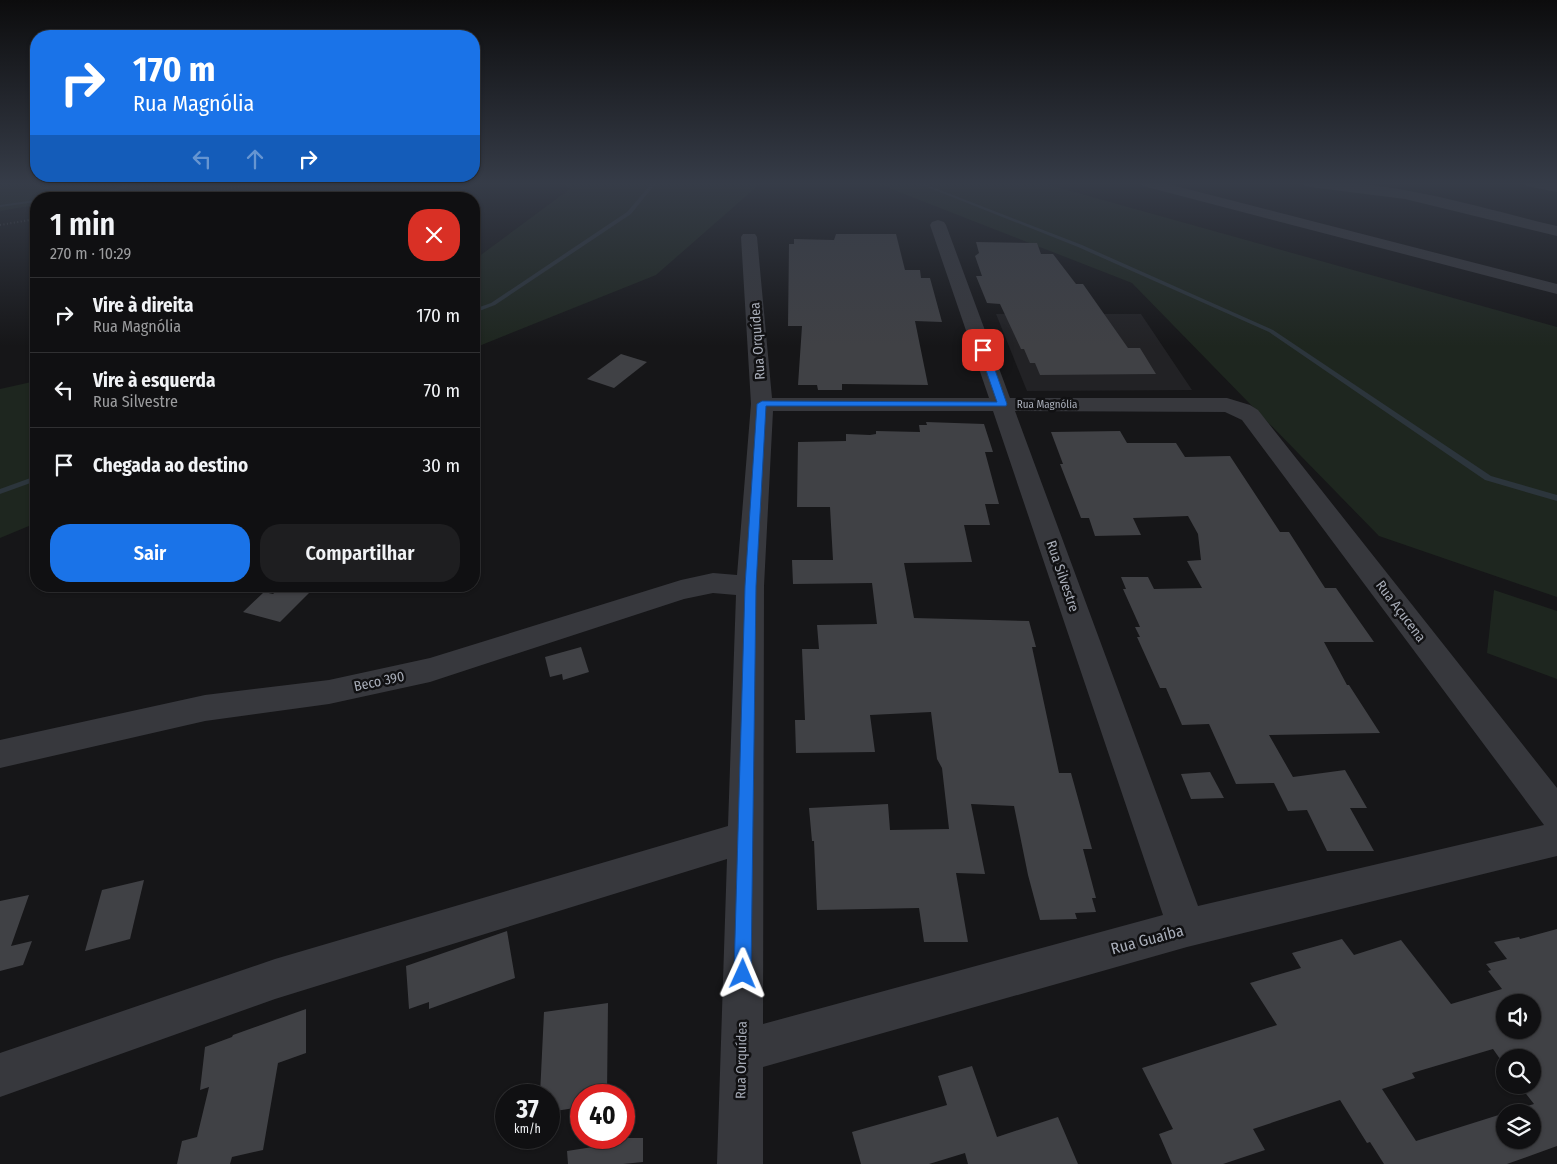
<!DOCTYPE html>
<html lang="pt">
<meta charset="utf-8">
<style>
:root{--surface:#101012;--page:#1e1e20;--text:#f1f3f6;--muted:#9c9d9f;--line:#303032;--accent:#1a73e8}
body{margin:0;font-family:"Fira Sans Condensed",sans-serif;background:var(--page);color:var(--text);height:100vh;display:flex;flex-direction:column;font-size:19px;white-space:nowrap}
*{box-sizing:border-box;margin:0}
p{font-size:16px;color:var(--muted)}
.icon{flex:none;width:28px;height:28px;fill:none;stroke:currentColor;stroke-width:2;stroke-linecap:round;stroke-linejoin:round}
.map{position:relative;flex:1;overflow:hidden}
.panel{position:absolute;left:30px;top:192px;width:450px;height:400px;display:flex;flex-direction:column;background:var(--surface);border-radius:20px;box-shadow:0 1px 4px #0004,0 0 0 1px var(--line)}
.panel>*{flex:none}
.hud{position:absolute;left:30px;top:30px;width:450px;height:152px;border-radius:20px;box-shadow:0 1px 4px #0004,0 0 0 1px var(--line);background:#1a73e8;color:#fff;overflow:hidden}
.fabs{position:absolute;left:1496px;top:994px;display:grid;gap:10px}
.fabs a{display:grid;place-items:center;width:45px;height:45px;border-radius:50%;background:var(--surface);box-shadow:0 1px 4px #0004,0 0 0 1px var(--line);font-size:25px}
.speed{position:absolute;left:495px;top:1084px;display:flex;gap:10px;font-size:25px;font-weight:700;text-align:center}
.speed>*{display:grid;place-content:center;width:65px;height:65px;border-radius:50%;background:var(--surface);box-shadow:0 1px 4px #0004,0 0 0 1px var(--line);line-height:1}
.speed small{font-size:12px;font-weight:400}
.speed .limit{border:8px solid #d22;background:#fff;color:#111}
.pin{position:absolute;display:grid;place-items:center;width:42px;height:42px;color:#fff;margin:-21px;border-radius:10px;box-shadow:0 2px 8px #0006}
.me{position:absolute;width:55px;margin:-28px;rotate:1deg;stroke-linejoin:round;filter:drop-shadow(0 0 4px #0008)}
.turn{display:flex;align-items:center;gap:18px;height:105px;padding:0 20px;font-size:22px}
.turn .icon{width:65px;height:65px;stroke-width:2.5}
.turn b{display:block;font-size:35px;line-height:42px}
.lanes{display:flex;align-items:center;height:48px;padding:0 20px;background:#0003;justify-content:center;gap:25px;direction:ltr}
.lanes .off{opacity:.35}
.round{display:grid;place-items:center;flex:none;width:52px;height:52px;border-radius:20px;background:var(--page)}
.summary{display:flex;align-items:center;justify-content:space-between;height:85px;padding:0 20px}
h1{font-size:30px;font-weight:600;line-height:38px}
.primary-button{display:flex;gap:10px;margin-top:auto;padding:10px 20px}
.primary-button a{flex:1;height:58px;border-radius:20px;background:var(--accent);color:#fff;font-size:20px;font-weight:600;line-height:58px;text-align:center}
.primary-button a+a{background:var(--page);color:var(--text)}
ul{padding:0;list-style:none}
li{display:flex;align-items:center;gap:15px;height:75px;padding:0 20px;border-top:1px solid var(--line)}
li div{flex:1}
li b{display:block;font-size:19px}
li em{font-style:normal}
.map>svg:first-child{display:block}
.built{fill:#222225}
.green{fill:#1e261f}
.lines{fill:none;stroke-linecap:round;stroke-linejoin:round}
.stream{fill:#2c353c;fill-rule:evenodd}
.building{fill:#404145;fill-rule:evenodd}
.path{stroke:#3d3f44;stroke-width:2;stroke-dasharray:1 2.5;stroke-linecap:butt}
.minor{fill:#37383d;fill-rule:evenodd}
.route{fill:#1a73e8;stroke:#114b97}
.labels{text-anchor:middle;stroke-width:5;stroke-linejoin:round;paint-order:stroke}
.far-street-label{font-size:11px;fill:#a8adb8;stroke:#111113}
.street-label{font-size:14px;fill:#a8adb8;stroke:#111113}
.near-street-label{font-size:16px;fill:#a8adb8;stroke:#111113}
</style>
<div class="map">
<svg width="1557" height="1164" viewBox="0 0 1557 1164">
<rect width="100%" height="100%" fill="#161618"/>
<!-- built -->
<polygon class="built" points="996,314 1141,314 1192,390 1027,391"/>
<!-- green -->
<g class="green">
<polygon points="0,183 176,183 75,199 36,199 36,205 0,211"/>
<polygon points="562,183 761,183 656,275 474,348 474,260 570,189"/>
<polygon points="876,183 1042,183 1557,327 1557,597 1379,536 1132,283"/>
<polygon points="36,381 36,523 0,538 0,389"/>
<polygon points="1494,590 1557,611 1557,679 1487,653"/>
</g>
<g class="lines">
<!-- stream -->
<g class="stream">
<path d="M131,183H137C114,195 74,199 48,199L108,190Z"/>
<polygon points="652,183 656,183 631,214 495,305 474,313 474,309 491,303 627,212"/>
<polygon points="917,183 922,183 1082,245 1273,330 1491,476 1557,495 1557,501 1485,480 1269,332 1078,247"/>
<polygon points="36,200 36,202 0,207 0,205"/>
<polygon points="36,476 36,481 0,494 0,489"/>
</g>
</g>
<!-- building -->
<g class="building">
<polygon points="836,234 896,234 905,270 920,270 921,278 930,278 942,322 915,321 928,385 842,384 842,390 818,390 817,385 798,385 802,326 788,326 789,244 794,244 794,239 834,240"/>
<polygon points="976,242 1037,243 1041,254 1053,254 1076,284 1083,284 1128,348 1140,348 1156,374 1040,375 1035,363 1030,363 1024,349 1021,349 1000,304 987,303 976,276 982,276 975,256 979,253"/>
<polygon points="621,354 647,362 614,388 587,379"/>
<polygon points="926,422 984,424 993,452 985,452 999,504 985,504 990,525 964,525 972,562 904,563 914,618 1029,621 1036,647 1032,647 1059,773 1071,773 1092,849 1083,849 1096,898 1092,898 1096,912 1075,913 1077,919 1040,920 1028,875 1014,806 971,804 985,874 956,873 968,942 924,942 919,908 817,910 814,841 812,841 809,808 888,804 890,830 949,829 942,768 937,759 931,712 870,715 875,752 796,753 795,720 805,720 802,649 819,649 817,625 877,624 872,583 793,584 792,560 833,560 830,507 797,507 798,442 846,441 846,434 870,435 876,434 876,431 920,432 919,425 927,425"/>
<polygon points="1120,431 1127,443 1176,443 1185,457 1230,456 1280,532 1289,532 1325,588 1336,588 1374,642 1324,642 1347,685 1349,685 1380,733 1269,735 1293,777 1345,770 1367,808 1350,808 1374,851 1327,851 1307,810 1288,811 1274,783 1236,784 1209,724 1182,725 1166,688 1160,688 1137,637 1140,637 1135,627 1140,627 1123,589 1126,589 1121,577 1148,577 1154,589 1202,588 1187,561 1201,560 1198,534 1188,516 1133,518 1141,535 1095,536 1089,518 1081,518 1060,464 1063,464 1051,432"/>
<polygon points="282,586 310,592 280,622 243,612 264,592 273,594"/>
<polygon points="581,647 589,672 563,680 562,674 550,677 545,657"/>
<polygon points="1210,772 1224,798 1191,799 1181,774"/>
<polygon points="144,880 130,939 85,951 102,890"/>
<polygon points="29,895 11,946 32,941 23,965 0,971 0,901"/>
<path d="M1557,929V1146L1507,1164H1384L1370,1142L1367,1143L1340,1100L1253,1129L1265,1150L1223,1164H1172L1159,1134L1173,1129L1142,1068L1277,1025L1250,983L1301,968L1292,953L1342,939L1354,955L1401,940L1451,1004L1502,989L1488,971L1491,970L1486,964L1507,959L1494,942L1519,937L1520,939ZM1505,1002H1532V1030H1505ZM1493,1049L1505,1066V1058H1532V1085H1519L1534,1104L1508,1112H1532V1140H1505V1113L1416,1141L1382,1089L1415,1078L1412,1073Z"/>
<polygon points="507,931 515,978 429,1009 429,1002 409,1009 406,966"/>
<polygon points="608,1003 607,1095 581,1095 581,1107 549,1112 549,1095 540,1095 544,1012"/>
<polygon points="306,1009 306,1053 278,1063 263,1150 232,1157 230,1164 177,1164 182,1141 197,1137 209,1087 200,1090 205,1047 232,1037 233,1035"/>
<polygon points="972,1066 997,1137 1058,1117 1078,1164 968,1164 965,1153 929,1164 861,1164 852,1132 947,1105 938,1076"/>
<polygon points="611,1138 643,1138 643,1162 623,1164 568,1164 567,1151 612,1144"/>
</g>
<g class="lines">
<!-- path -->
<g class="path">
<polyline points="162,199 261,183"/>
<polyline points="0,225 36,219"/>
</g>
<!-- minor -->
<g class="minor">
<polygon points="1141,183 1164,183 1557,284 1557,294 1143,186"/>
<path d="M1303,183C1386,177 1476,207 1557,226V236L1405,199L1310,187L1305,186Z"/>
<polygon points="1524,183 1557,184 1557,192 1526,186"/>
<path d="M938,220L944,222L946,225L1010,398H1227L1250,405L1258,410L1557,788V856L1187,947L763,1067V1164H717L727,859L275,999L0,1097V1053L275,959L728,826L736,595L713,593L684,599L430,682L329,704L205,721L0,768V740L205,695L329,680L430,658L681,580L713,573L737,575L751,404L741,237L743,234H755L757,237L772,398H989L930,225L932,222ZM773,411H993L1163,915L763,1024L764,586ZM1015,411L1225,412L1242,420L1544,825L1198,906Z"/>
</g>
</g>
<!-- sky -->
<linearGradient id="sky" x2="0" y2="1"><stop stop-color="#0c0c0d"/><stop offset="0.53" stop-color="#363c48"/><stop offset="1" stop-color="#363c48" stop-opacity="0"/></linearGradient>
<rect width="1557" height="346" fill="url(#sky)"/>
<!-- route -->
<polygon class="route" points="983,348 988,350 1007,404 1006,406 766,406 756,586 751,974 749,980 743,982 737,980 734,974 745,586 757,404 762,401 997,402 979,350"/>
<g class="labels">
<!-- far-street labels -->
<g class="far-street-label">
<text x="1047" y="408">Rua Magnólia</text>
</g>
<!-- street labels -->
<g class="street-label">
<text transform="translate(757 341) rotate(-94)" y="5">Rua Orquídea</text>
<text transform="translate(1063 576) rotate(71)" y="5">Rua Silvestre</text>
<text transform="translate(1401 611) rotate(53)" y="5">Rua Açucena</text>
<text transform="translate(379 681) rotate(-12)" y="5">Beco 390</text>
<text transform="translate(741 1060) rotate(-89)" y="5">Rua Orquídea</text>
</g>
<!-- near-street labels -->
<g class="near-street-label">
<text transform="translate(1147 939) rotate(-15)" y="6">Rua Guaíba</text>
</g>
</g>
</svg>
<div class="fabs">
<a><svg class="icon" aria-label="sound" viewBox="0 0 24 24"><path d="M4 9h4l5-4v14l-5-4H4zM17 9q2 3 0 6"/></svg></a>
<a><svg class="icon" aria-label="search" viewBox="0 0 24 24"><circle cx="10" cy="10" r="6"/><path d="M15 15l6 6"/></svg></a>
<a><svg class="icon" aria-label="layers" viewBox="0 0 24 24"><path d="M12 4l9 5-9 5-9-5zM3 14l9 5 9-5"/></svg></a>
</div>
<div class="speed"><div>37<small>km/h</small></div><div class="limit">40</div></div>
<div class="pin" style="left:983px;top:350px;background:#d93025"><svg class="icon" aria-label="arrive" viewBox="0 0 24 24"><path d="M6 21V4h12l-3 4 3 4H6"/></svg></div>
<svg class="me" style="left:743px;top:974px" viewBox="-20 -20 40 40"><path d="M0-17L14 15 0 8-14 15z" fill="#1a73e8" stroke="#fff" stroke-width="4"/></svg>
<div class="hud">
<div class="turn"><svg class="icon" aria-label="right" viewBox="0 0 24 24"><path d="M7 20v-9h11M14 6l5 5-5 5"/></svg><div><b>170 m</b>Rua Magnólia</div></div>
<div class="lanes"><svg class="icon off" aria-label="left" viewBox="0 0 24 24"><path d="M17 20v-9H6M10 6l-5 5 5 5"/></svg><svg class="icon off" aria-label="ahead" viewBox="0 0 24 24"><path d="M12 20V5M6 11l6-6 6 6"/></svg><svg class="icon" aria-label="right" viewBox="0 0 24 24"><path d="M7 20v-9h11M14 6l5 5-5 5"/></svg></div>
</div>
<section class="panel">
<div class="summary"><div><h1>1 min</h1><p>270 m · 10:29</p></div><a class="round" style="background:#d93025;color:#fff"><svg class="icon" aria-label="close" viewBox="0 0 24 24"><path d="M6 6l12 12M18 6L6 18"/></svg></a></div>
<ul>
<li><svg class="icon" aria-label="right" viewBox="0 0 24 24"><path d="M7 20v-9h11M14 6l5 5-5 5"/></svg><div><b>Vire à direita</b><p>Rua Magnólia</p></div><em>170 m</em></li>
<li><svg class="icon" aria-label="left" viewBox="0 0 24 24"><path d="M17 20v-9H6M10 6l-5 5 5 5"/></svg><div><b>Vire à esquerda</b><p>Rua Silvestre</p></div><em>70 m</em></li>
<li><svg class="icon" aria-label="arrive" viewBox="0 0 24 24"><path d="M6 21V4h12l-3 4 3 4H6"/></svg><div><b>Chegada ao destino</b></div><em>30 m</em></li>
</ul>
<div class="primary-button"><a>Sair</a><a>Compartilhar</a></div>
</section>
</div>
